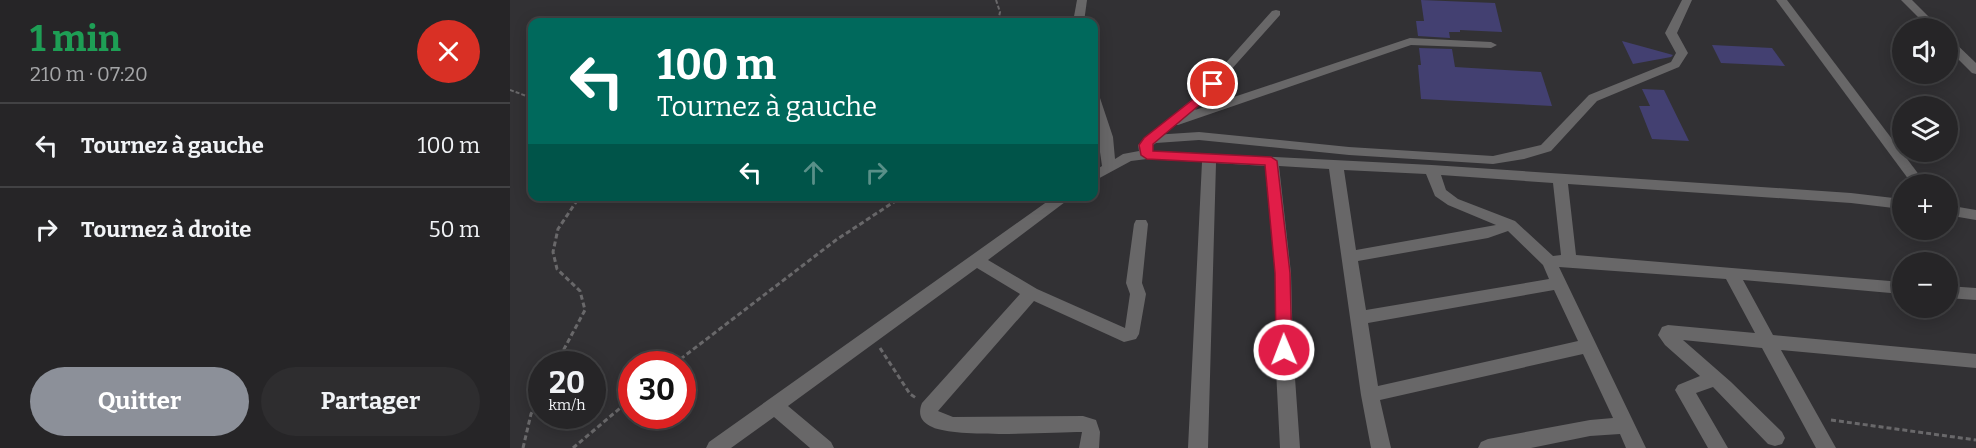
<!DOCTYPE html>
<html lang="fr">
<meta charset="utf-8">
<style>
:root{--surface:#262527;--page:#2e2d2f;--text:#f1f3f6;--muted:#a4a5a7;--line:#424244;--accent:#8c9099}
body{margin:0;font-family:Bitter,serif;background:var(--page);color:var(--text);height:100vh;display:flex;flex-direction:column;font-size:22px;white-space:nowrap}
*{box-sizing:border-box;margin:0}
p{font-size:20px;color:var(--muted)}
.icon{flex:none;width:33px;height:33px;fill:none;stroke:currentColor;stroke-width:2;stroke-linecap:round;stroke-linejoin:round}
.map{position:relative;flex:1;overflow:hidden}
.sheet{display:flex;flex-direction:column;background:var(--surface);width:510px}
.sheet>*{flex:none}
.top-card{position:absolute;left:18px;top:18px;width:570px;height:183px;border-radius:12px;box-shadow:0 3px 15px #0003,0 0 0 2px var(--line);background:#00695c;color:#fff;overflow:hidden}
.buttons{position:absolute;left:1382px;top:18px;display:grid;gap:12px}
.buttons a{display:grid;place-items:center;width:66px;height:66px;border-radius:50%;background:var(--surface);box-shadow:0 3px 15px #0003,0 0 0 2px var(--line);font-size:30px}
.speed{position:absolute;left:18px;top:351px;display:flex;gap:12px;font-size:30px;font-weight:700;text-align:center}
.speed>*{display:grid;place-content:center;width:78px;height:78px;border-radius:50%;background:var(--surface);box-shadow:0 3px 15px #0003,0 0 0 2px var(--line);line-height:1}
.speed small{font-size:15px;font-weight:400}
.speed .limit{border:9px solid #d22;background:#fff;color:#111}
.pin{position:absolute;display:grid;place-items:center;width:51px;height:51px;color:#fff;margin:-26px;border:3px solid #fff;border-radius:50%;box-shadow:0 2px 6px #0007}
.me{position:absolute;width:66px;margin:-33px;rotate:359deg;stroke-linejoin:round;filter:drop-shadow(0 0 4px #0008)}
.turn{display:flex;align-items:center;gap:21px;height:126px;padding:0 30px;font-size:27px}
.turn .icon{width:78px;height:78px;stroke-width:2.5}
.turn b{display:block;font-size:42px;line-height:51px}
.lanes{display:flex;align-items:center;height:57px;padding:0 30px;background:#0003;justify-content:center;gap:30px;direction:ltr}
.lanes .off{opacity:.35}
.round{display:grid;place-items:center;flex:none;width:63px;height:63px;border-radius:32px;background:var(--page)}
.summary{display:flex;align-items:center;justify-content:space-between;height:102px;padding:0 30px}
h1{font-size:36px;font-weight:700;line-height:45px;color:#1e9e55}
.button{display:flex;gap:12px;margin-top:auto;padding:12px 30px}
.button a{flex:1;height:69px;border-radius:36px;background:var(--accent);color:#fff;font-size:24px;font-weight:700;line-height:69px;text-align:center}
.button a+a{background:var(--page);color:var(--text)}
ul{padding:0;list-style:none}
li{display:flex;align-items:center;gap:18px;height:84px;padding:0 30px;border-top:2px solid var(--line)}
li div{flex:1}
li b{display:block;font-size:22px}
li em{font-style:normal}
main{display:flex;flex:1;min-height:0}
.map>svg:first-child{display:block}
.building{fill:#434071}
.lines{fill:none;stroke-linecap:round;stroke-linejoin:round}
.path-far1{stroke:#69686a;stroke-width:2;stroke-dasharray:4 2;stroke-linecap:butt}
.path{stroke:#69686a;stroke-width:3;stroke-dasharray:5 3;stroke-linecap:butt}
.minor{fill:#686768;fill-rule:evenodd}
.route{fill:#e11d48;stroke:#92132f;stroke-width:1.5}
</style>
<main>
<section class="sheet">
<div class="summary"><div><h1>1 min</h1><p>210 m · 07:20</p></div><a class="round" style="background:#d93025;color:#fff"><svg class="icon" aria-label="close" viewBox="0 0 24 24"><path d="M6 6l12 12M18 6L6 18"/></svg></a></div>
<ul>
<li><svg class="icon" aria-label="left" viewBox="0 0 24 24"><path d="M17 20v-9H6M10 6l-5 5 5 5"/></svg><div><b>Tournez à gauche</b></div><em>100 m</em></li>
<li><svg class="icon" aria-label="right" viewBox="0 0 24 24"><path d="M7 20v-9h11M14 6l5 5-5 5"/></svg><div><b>Tournez à droite</b></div><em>50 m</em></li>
</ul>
<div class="button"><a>Quitter</a><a>Partager</a></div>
</section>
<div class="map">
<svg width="1466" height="448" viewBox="0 0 1466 448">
<rect width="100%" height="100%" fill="#323134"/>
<!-- building -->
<g class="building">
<polygon points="911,0 985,3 992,32 950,30 950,32 939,32 940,38 908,36 906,21 914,21"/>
<polygon points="1112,41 1134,47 1163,55 1161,57 1123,64"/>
<polygon points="1202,45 1262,48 1275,66 1211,63"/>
<polygon points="909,48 942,49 945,67 1031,72 1042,106 911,99 908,65 911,65"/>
<polygon points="1132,89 1154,90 1179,141 1142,139 1129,106 1140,106"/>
</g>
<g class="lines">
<!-- path-far1 -->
<g class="path-far1">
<polyline points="486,0 490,12 488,22"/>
<polyline points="0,90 22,98"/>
</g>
<!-- path -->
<g class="path">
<polyline points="370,348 400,394 406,398"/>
<polyline points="46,364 75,310 70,291 47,269 43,252 48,229 70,196"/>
<polyline points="164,364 326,240 393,196"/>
<polyline points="1321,420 1466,440"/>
<polyline points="13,448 21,414 32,394"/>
<polyline points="63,448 122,398"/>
</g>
<!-- minor -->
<g class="minor">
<polygon points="567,0 577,0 574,22 563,22"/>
<path d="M1172,0H1182L1167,33L1178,53L1169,67L1087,101L1041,151L1014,159L983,164L839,155L689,140L646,143L642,146L643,151L922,165L1341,193L1392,199V209L1341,203L1058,184L1066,255L1392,282V294L1233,280L1263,335L1466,354V368L1271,350L1326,448H1306L1252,348L1173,340L1221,382L1272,432L1275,438L1272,444L1265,446L1258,444L1203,387L1186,393L1218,448H1198L1165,390L1168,385L1190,376L1155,345L1148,335L1152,327L1158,325L1245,333L1216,279L1049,267L1136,448H1116L1110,434L1080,436L1021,448H968L971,442L978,439L1080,420L1103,418L1073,354L870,400L881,448H861L851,395L819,169L769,166L781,273L783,350L790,448H770L765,350V273L755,166L706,163L698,448H678L692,162L637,159L621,161L584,181V171L592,166C589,142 584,119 584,94L590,98L603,137L605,159L613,154L629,151L628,145L643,135L689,132L839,147L983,156L1031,145L1079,95L1161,62L1166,53L1155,33ZM834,170L916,174L925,196L938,205L986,225L846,250ZM931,175L1043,183L1051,255L1043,256L1005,221L948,199L936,190ZM998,231L1033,265L1039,279L856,310L848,261L978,238ZM1044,290L1068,341L868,386L858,323Z"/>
<polygon points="1266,0 1277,0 1416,184 1402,184"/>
<polygon points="1391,0 1402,0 1430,28 1419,28"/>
<polygon points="766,10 770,11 770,15 685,110 900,38 981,42 987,45 981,48 901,45 668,125 658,125 656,122 668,116 668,111 686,96 762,11"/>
<polygon points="1437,38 1441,39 1466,63 1466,74 1462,73 1437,48"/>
<path d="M545,196H563L478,260L527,289L615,328L620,294L616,283L624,224L626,220H636L638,224L632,283L636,294L629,334L626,339L614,342L524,301L428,411L443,417L573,416L586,420L590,432L589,448H569L572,432C540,432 442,439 420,426C410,421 408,413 412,403L510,294L467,268L278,406L321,442L324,448H300L264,417L221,448H196L199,442Z"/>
<polygon points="1437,205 1466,210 1466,220 1437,215"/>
<polygon points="1437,286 1466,288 1466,300 1437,298"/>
</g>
</g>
<!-- route -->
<polygon class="route" points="703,80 709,84 694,101 643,144 643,151 761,157 767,161 780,273 782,350 780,355 774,357 768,355 766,350 765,273 755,165 637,159 631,155 629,145 634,138 686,97 699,81"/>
</svg>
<div class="buttons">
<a><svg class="icon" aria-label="sound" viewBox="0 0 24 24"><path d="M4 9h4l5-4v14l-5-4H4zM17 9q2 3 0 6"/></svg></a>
<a><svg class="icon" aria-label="layers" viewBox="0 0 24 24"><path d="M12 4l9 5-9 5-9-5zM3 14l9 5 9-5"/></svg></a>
<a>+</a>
<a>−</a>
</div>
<div class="speed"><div>20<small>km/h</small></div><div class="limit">30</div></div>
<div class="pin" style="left:703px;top:84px;background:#d93025"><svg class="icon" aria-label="arrive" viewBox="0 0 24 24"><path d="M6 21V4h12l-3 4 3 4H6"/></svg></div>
<svg class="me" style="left:774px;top:350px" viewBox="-20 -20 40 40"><circle r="17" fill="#e11d48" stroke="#fff" stroke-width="3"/><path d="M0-11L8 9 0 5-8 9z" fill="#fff"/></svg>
<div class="top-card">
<div class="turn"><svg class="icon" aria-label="left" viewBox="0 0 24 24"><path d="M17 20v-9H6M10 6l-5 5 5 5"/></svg><div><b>100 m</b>Tournez à gauche</div></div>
<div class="lanes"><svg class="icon" aria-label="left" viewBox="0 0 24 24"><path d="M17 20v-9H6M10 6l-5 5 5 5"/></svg><svg class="icon off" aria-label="ahead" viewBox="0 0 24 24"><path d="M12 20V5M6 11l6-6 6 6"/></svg><svg class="icon off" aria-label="right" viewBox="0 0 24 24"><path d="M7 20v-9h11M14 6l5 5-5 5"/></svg></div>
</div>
</div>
</main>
